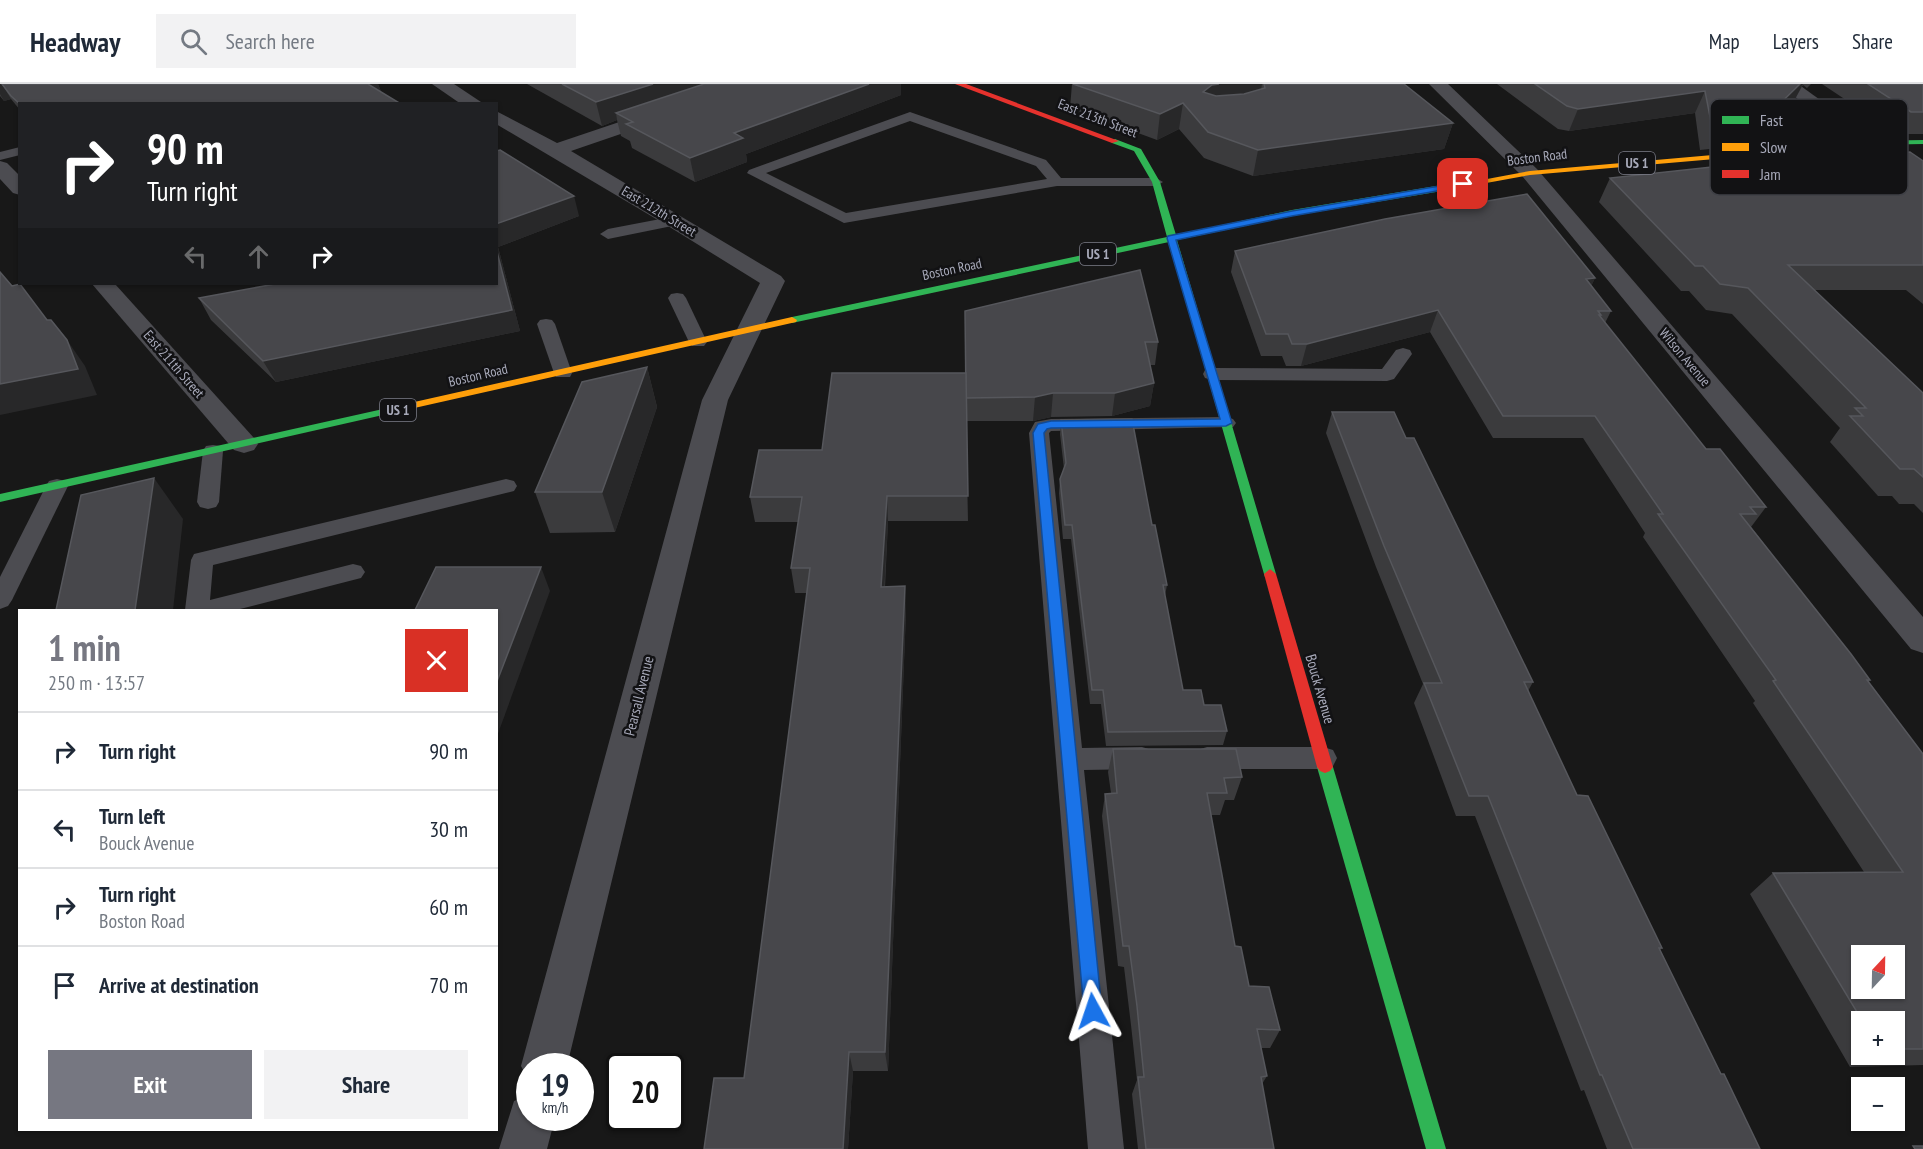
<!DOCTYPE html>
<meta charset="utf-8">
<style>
:root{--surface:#fff;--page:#f2f2f3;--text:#1f2937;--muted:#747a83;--line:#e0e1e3;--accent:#767781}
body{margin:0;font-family:"PT Sans Narrow",sans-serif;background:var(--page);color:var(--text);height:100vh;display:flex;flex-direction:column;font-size:22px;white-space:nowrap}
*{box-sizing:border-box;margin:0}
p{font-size:20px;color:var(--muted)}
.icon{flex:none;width:33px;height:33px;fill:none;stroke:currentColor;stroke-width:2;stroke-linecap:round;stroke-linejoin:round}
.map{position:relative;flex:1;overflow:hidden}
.details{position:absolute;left:18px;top:525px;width:480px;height:522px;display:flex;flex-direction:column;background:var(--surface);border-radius:0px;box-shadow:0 2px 4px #0004}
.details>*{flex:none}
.top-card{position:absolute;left:18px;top:18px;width:480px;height:183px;border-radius:0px;box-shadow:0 2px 4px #0004;background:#202124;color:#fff;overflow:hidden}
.needle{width:39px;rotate:22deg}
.tools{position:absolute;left:1851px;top:861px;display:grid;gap:12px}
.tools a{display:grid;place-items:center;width:54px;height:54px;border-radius:0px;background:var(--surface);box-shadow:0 2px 4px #0004;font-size:30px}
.speed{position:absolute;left:516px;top:969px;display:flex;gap:12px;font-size:30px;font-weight:700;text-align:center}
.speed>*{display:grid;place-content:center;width:78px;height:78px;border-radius:50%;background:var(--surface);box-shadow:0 2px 4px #0004;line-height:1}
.speed small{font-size:15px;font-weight:400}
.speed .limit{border:3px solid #111;border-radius:9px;background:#fff;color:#111}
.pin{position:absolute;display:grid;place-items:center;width:51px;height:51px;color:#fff;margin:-26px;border-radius:12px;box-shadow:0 3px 9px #0006}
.me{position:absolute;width:66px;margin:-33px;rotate:355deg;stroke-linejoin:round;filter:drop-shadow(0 0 4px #0008)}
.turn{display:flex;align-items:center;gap:21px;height:126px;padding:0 30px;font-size:27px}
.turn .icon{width:78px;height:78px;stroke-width:2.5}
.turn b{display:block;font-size:42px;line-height:51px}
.lanes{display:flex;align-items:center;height:57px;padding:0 30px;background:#0003;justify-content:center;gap:30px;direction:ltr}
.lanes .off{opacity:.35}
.round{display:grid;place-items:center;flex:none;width:63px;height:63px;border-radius:0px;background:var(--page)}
.head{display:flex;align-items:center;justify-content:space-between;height:102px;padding:0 30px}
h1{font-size:36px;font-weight:600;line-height:45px;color:var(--accent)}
.action{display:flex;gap:12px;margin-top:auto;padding:12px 30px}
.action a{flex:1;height:69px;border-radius:0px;background:var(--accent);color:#fff;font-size:24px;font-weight:600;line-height:69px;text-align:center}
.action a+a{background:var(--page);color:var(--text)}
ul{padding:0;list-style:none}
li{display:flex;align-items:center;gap:18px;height:78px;padding:0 30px;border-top:2px solid var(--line)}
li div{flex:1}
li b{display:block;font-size:22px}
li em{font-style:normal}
header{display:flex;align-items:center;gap:36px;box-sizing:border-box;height:84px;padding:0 30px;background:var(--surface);border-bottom:2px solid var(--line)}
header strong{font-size:28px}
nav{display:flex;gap:33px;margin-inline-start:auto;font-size:21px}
.search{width:420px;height:54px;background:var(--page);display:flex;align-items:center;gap:15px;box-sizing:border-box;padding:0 21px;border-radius:0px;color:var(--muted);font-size:22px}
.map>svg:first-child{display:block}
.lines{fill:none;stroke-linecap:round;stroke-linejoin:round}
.lane{fill:#4c4c51;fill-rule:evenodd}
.street{fill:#4c4c51;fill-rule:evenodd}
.fast{fill:#30b455;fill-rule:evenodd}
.slow{fill:#ff9f0a;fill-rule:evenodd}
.jam{fill:#e5322d;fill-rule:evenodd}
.wall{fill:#3b3b3d;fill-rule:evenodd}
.shaded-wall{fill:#282829}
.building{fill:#47474b;stroke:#56575c;stroke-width:1.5;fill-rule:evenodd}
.route{fill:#1a73e8;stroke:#114b97;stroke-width:1.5}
.labels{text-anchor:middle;stroke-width:5;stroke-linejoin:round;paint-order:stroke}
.far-street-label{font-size:14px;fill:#a8aaba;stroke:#121214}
.shield{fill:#121214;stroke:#7b7c88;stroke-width:1.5}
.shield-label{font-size:14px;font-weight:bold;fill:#a8aaba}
.street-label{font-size:15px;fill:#a8aaba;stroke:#121214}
.key{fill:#121214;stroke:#3f4046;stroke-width:1.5}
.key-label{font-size:16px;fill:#a8aaba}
</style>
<header>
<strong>Headway</strong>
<div class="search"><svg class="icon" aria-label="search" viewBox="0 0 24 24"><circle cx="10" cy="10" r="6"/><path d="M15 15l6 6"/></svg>Search here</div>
<nav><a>Map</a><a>Layers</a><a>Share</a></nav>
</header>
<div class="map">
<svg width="1923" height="1065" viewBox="0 0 1923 1065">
<rect width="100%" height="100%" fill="#181818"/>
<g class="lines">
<!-- lane -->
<g class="lane">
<path d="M910,28L1046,76L1061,94H1156L1163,98L1156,102H1057L844,139L747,89L749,86ZM910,37L1036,82L1047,95L846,129L766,89Z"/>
<polygon points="20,63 20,71 0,76 0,68"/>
<polygon points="676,132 682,134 684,137 682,140 608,155 600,150 608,145"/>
<polygon points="677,209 683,210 686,214 707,258 704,262 692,262 689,258 668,214 671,210"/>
<polygon points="546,235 552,236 555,240 572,289 570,293 556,293 554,289 537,240 540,236"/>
<polygon points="1403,264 1410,266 1412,270 1394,295 1387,297 1212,296 1205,294 1203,290 1205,286 1212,284 1382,285 1396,266"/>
<polygon points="1226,333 1233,335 1236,339 1233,343 1051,347 1049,349 1082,664 1142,663 1152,666 1156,674 1152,682 1142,685 1084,686 1124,1065 1088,1065 1029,349 1035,338 1051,335"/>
<polygon points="213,361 220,362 223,367 219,418 216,423 208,425 200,423 197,418 203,367 206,362"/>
<polygon points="57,395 65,397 68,402 12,516 8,522 0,525 0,493 46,402 49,397"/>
<polygon points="506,395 514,397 517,402 514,407 213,481 210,516 353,480 361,482 365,488 361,494 236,526 185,526 191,476 194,470"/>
<polygon points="1207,663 1323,663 1333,666 1337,674 1333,682 1323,685 1207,685 1197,682 1193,674 1197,666"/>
</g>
<!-- street -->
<g class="street">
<polygon points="432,0 454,0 484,20 461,20"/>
<polygon points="732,0 758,0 755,4 571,67 781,192 785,197 728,316 567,982 530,982 530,999 521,982 702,316 760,199 668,142 496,40 496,27 557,59"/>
<polygon points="1429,0 1448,0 1537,85 1923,533 1923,569 1911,565 1523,93"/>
<polygon points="1778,0 1798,0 1923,90 1923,106 1916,104"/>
<polygon points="0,77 7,79 20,92 20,111 13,109 0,95"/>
<polygon points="92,200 115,200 254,354 258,360 254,366 244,369 234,366"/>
<polygon points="530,1011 530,1034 555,1034 547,1065 499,1065 514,1017"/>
</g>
<!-- fast -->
<g class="fast">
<polygon points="1115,55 1141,65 1160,98 1176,151 1292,126 1448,100 1452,103 1448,106 1292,132 1177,156 1276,490 1275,493 1265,493 1264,490 1169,158 792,239 787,236 792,233 1167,153 1152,98 1134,67 1112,59 1111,57"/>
<polygon points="1923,56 1923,60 1867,61 1770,70 1766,68 1770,66 1867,57"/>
<polygon points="401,321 405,322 405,326 0,418 0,410"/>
<polygon points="1325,677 1330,679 1333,683 1446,1065 1426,1065 1317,683 1320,679"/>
</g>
<!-- slow -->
<g class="slow">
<polygon points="1770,66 1774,68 1773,70 1530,91 1448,106 1444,103 1530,87"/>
<polygon points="792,233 797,236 796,238 401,327 395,324 401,321"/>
</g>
<!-- jam -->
<g class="jam">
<polygon points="955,0 966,0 1119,57 1112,59"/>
<polygon points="1270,485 1276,490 1333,683 1330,687 1325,689 1320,687 1317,683 1264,490"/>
</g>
</g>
<!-- wall -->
<g class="wall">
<polygon points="0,0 378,0 381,8 20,20 20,26 11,15 4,17 0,12"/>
<polygon points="527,0 901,0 901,11 746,70 747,78 695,98 632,64 630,57 621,52 617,36 602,42"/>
<polygon points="1072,0 1404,0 1453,39 1444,65 1253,92 1204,74 1179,45 1157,56 1070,24"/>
<polygon points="1497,0 1811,0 1807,4 1803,1 1795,15 1747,61 1700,66 1695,29 1569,47 1558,45"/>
<polygon points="1822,0 1923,0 1923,50 1897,50"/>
<polygon points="496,67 579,132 498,163 520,247 276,298 211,236 199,214 496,200"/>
<polygon points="1923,77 1923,220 1906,206 1814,206 1923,309 1923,429 1914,420 1899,420 1892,412 1878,412 1830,358 1840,344 1732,230 1706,226 1689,207 1681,207 1599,118 1610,94"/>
<path d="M1235,167L1595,194L1591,202L1611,227L1605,239L1706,365L1766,423L1751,443L1870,596L1869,598L1923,670V981L1850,983L1750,810L1773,789L1864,788L1753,619L1755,617L1643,453L1645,449L1583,354H1493L1430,248L1301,282H1286L1282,272H1261L1231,188ZM1862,938H1894V970H1862Z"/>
<polygon points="1140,186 1158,258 1155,281 1150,281 1154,299 1150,322 1112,332 1051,333 1033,337 966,337 968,437 888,437 885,503 906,527 888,987 853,987 848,1065 704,1065 744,994 807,509 795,509 791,484 798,438 755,438 750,413 822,366 965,289"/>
<polygon points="647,283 657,323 615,448 550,449 535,408"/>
<polygon points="1332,328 1406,354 1533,598 1528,607 1577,711 1662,864 1660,866 1721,990 1760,1065 1607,1065 1584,1006 1581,1007 1475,732 1456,732 1414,619 1423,600 1376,483 1326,349"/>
<polygon points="1061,336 1152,441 1167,501 1165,512 1183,606 1204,621 1227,647 1223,661 1106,662 1101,620 1090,620 1071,455 1063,455 1059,409 1060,395 1064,385 1060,350"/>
<polygon points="1113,665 1242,693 1234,716 1225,716 1220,731 1211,731 1235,862 1249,902 1280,946 1270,964 1261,964 1267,992 1262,1000 1274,1065 1138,1065 1132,1010 1137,996 1131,941 1124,883 1118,882 1102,732 1105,710 1111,709 1108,688"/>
</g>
<!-- shaded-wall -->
<g class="shaded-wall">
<polygon points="0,0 2,0 11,15 4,17 0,10"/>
<polygon points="365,0 378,0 383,12"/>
<polygon points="653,0 725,0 616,29 617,36 602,42 596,18"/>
<polygon points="869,0 901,0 901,11 746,70 747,78 695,98 690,74 734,49"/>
<polygon points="1219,0 1262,0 1261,6 1240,22 1203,8 1212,1"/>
<polygon points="1800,0 1803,0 1795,15 1747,61 1760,39"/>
<polygon points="1705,7 1695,29 1569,47 1578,25"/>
<polygon points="1183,19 1179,45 1157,56 1160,30"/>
<polygon points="1453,39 1444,65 1253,92 1258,66"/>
<polygon points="574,112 579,132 498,163 520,247 276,298 263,277 496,164 496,140"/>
<polygon points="1595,194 1585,215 1586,195"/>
<polygon points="1438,226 1430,248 1301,282 1307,260"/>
<polygon points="67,256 85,282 97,311 0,331 0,300"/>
<polygon points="647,283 657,323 615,448 602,408"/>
<polygon points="1154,299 1150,322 1112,332 1115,309"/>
<polygon points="1053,309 1051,333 1033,337 1035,313"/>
<polygon points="154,394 183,435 173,526 135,526"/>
<polygon points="887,412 888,437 883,528 881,503"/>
<polygon points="541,483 550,507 496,655 496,600"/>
<polygon points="905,502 906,527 888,987 885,968"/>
<polygon points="849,968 853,987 848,1065 843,1065"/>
</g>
<!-- building -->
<g class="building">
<polygon points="2,0 368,0 401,20 20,20 11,12"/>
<polygon points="562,0 653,0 596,18"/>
<polygon points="704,0 869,0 734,49 743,54 690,74 626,40 633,38 616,29"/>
<polygon points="1073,0 1219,0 1212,1 1203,8 1216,12 1244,10 1265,4 1264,0 1404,0 1453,39 1258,66 1208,48 1183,19 1160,30"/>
<polygon points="1535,0 1800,0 1760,39 1712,43 1705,7 1578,25 1567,22"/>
<polygon points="1868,0 1923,0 1923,28 1911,28"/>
<polygon points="500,66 574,112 496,140 496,67"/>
<polygon points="1910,68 1923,77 1923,181 1788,181 1923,309 1923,393 1914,385 1900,385 1850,332 1863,332 1855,324 1866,324 1748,204 1720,200 1703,182 1695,182 1610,94 1712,83"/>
<path d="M1527,110L1595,194L1586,195L1611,227H1598L1601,231H1599L1706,365H1720L1766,423H1750L1756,430H1740L1851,570L1870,596H1867L1923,670V965H1894V938H1863L1773,789L1903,788L1773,597L1776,596L1658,430H1663L1595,332H1503L1438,226L1307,260H1292L1288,250H1266L1235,167L1385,135ZM1862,872H1894V904H1862Z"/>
<polygon points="496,164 512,226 263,277 199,214 275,200 496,200"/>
<polygon points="1140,186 1158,258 1145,258 1154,299 1115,309 1053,309 1035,313 966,314 965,227"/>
<polygon points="0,188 12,202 20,200 47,236 51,236 67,256 78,285 0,300"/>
<polygon points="647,283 602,408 535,408 582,298"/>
<polygon points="832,289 966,289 968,412 887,412 881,503 905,502 885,968 849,968 843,1065 704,1065 714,994 744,994 810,484 791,484 802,413 750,413 759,366 822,366"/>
<polygon points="1332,328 1394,328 1406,354 1414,354 1533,598 1524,598 1577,711 1588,712 1662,864 1659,864 1687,921 1721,990 1724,990 1760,1065 1633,1065 1602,991 1600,991 1488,712 1469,712 1424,599 1442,599 1384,462"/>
<polygon points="1132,335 1152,441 1155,441 1167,501 1163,501 1183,606 1201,606 1204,621 1221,621 1227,647 1108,648 1103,606 1092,606 1072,441 1065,441 1060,395 1066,379 1061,336"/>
<polygon points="154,394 135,526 56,526 81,411"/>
<polygon points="436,483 541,483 496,600 496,526 415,526"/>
<polygon points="1113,665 1236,665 1242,693 1224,694 1227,709 1207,709 1235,862 1241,863 1249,902 1269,903 1280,946 1257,945 1267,992 1261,993 1274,1065 1146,1065 1138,993 1144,993 1137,922 1129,862 1123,862 1105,710 1117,709"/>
<polygon points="1913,1062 1923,1062 1923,1065 1915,1065"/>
</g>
<!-- route -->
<polygon class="route" points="1463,98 1468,100 1466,102 1292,132 1176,156 1232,339 1226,342 1051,344 1047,345 1044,349 1102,927 1100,934 1093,936 1087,934 1084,927 1033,349 1038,340 1051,337 1220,335 1167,154 1168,152 1292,127"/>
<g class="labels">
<!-- far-street labels -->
<g class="far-street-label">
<text transform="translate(1098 34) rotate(21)" y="5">East 213th Street</text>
<text transform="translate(1537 73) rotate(-7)" y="5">Boston Road</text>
<text transform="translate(659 127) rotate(31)" y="5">East 212th Street</text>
<text transform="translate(952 185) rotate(-12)" y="5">Boston Road</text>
<text transform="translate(1685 273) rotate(50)" y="5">Wilson Avenue</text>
<text transform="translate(174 280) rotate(49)" y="5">East 211th Street</text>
<text transform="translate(478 291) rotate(-13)" y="5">Boston Road</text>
</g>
<!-- shield labels -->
<g class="shield">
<rect x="1619" y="68" width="36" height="22" rx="4.5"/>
<rect x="1080" y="159" width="36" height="22" rx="4.5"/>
<rect x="380" y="315" width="36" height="22" rx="4.5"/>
</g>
<g class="shield-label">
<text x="1637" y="84">US 1</text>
<text x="1098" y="175">US 1</text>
<text x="398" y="331">US 1</text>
</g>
<!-- street labels -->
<g class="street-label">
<text transform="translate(1320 605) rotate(74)" y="5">Bouck Avenue</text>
<text transform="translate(639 612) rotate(-76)" y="5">Pearsall Avenue</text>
</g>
</g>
<!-- legend -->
<rect x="1710" y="15" width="198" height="96" rx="9" class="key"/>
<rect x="1722" y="32" width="27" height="8" fill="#30b455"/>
<rect x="1722" y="59" width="27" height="8" fill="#ff9f0a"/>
<rect x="1722" y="86" width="27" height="8" fill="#e5322d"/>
<g class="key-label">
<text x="1760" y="42">Fast</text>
<text x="1760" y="69">Slow</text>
<text x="1760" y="96">Jam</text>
</g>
</svg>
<div class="tools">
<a><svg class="needle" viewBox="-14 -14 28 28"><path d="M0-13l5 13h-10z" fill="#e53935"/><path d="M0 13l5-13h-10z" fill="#747a83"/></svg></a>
<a>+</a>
<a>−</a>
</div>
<div class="speed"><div>19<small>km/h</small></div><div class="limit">20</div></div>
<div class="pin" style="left:1463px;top:100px;background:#d93025"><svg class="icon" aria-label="arrive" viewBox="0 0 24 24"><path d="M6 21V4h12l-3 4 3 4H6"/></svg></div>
<svg class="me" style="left:1093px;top:927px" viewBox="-20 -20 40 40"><path d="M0-17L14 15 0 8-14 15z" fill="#1a73e8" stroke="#fff" stroke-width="4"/></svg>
<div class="top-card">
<div class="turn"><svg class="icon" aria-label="right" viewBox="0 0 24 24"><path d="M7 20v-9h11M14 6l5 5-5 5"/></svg><div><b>90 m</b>Turn right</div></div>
<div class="lanes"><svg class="icon off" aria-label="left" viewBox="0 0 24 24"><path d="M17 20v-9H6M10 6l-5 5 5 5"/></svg><svg class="icon off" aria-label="ahead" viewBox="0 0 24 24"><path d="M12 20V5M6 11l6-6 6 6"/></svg><svg class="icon" aria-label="right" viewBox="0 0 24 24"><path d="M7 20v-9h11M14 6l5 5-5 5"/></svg></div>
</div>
<section class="details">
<div class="head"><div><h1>1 min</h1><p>250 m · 13:57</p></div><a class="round" style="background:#d93025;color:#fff"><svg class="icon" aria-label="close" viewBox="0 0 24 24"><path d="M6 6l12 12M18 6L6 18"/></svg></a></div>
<ul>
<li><svg class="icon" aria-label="right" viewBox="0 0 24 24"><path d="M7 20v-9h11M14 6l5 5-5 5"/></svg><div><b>Turn right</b></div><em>90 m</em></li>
<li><svg class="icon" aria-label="left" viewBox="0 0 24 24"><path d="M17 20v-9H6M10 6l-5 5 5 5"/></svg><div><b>Turn left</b><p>Bouck Avenue</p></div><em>30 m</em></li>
<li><svg class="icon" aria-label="right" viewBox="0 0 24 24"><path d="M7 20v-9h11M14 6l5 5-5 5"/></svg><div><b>Turn right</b><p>Boston Road</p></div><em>60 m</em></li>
<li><svg class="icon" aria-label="arrive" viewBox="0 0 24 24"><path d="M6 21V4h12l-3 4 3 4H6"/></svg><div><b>Arrive at destination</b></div><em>70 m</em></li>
</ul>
<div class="action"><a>Exit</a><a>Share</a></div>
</section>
</div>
